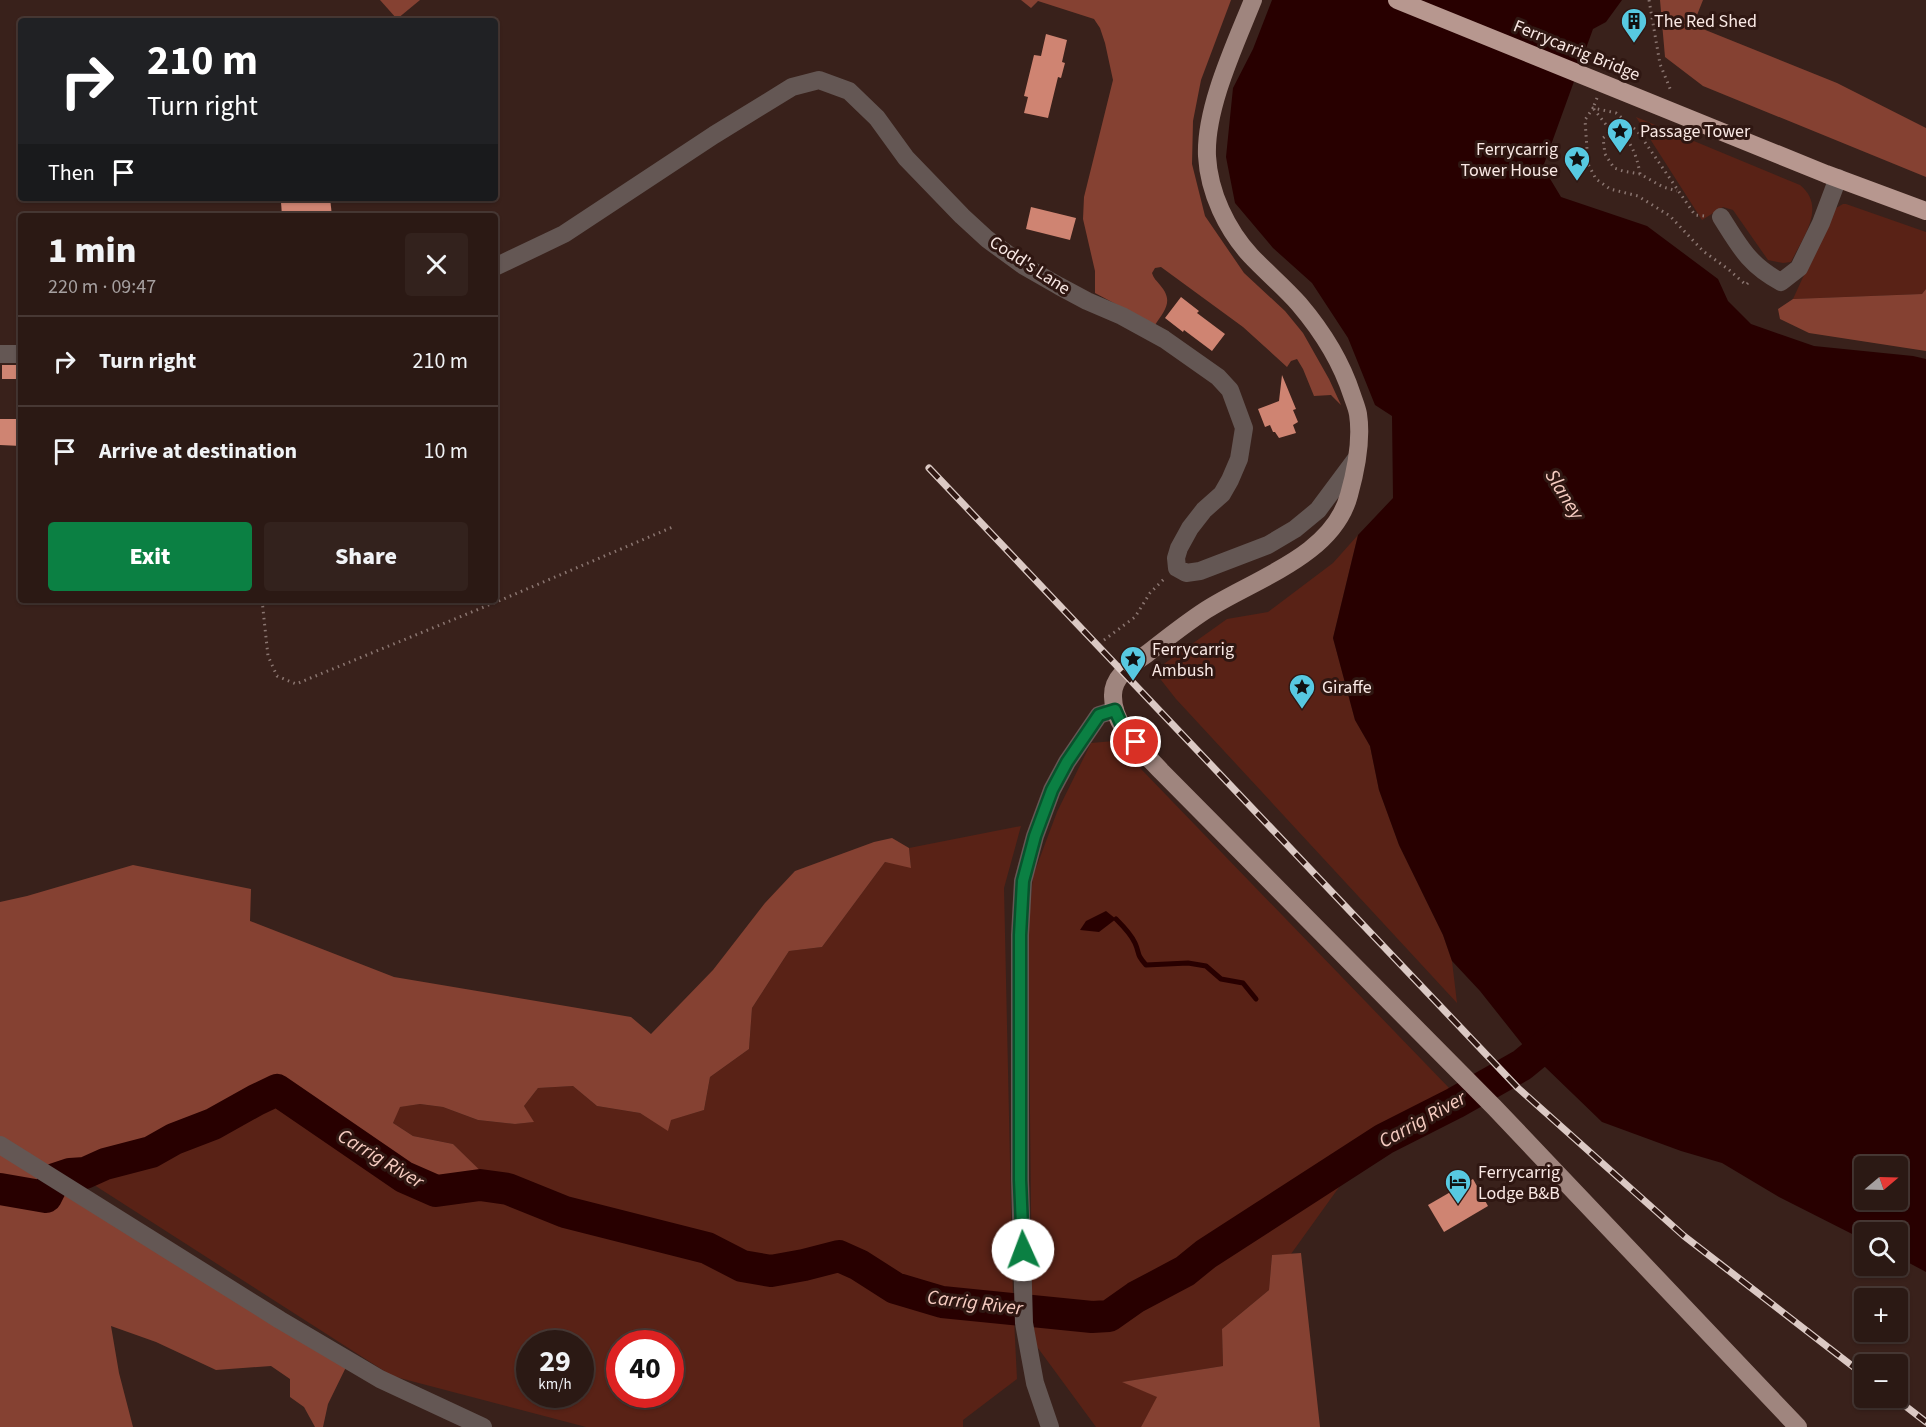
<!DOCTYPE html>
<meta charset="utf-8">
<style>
:root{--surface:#2b1914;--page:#33221d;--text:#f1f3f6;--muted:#a6a0a0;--line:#473834;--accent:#0b8043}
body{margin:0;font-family:"Source Sans 3",sans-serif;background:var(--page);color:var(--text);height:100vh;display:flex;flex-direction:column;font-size:22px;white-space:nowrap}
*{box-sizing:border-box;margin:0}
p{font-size:20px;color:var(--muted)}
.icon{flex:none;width:33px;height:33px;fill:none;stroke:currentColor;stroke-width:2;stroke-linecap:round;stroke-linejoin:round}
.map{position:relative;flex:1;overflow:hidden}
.side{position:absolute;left:18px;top:213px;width:480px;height:390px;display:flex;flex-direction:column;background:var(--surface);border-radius:6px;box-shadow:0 2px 4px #0004,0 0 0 2px var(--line)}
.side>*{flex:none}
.top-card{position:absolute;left:18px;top:18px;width:480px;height:183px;border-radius:6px;box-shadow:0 2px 4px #0004,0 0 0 2px var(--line);background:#202124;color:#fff;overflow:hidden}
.needle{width:39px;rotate:71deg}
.buttons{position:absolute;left:1854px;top:1156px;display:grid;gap:12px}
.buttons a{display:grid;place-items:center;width:54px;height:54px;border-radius:6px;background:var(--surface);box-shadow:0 2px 4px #0004,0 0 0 2px var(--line);font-size:30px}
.speed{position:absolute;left:516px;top:1330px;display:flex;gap:12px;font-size:30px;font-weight:700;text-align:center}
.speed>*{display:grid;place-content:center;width:78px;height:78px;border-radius:50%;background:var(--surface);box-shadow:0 2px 4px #0004,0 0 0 2px var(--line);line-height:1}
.speed small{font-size:15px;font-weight:400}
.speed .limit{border:9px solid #d22;background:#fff;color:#111}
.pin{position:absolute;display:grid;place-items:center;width:51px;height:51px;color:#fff;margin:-26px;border:3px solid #fff;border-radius:50%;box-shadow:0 2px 6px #0007}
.me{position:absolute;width:66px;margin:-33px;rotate:358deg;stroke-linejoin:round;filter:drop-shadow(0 0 4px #0008)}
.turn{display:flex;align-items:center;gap:21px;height:126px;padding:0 30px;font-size:27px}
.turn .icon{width:78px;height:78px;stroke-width:2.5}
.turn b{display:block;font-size:42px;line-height:51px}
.then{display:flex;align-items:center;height:57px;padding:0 30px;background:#0003;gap:12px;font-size:22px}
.round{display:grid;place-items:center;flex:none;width:63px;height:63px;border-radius:6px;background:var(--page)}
.overview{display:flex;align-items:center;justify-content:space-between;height:102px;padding:0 30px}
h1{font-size:36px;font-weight:800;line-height:45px}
.action{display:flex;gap:12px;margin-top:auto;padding:12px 30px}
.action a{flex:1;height:69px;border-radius:6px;background:var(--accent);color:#fff;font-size:24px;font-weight:800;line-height:69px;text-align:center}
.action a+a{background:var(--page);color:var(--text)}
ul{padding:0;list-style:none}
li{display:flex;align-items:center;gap:18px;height:90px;padding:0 30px;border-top:2px solid var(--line)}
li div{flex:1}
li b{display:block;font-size:22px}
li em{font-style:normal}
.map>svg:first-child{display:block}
.green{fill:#592216;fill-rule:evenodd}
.forest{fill:#854132}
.water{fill:#280000;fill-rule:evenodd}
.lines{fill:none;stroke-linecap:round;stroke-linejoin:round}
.stream{stroke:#280000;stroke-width:5}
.river{stroke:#280000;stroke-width:32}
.building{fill:#cf8472}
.path{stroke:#8b7671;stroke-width:3;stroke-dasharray:1.5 4.5;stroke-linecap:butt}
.minor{stroke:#645754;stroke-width:18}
.major{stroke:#9f857e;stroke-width:18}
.highway{stroke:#b7978f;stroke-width:18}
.rail-casing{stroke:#dbc9c4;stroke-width:7}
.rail{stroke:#2f1712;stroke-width:4.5;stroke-dasharray:14;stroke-linecap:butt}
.route-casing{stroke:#07532c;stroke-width:15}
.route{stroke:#0b8043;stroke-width:10}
.labels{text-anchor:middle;stroke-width:6;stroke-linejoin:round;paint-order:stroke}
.poi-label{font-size:18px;fill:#f9e8e4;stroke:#2f1712;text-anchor:start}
.street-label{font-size:18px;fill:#f9e8e4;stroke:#2f1712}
.water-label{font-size:20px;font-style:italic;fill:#f7cdc2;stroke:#2f1712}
</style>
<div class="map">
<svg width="1926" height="1427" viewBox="0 0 1926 1427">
<rect width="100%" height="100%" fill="#39211b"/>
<!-- green -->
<g class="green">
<path d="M1636,117L1800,185C1827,207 1803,237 1791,262L1783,263L1768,260L1733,210L1723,207L1702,220Z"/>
<polygon points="1843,204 1846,204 1926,232 1926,289 1922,294 1793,299 1832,214 1836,208"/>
<polygon points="1358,535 1333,638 1355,720 1370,746 1379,790 1399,845 1443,935 1452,961 1457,1003 1176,699 1154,671 1227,619 1268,612 1333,563"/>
<polygon points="1114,741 1451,1090 1346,1154 1342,1183 1291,1254 1272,1255 1269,1290 1222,1329 1223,1366 1123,1382 1158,1397 1141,1427 1096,1427 1035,1344 1032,1298 1028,929 1033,876 1057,812 1091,743"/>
<path d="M1021,826L1004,888L1013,1299L1017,1379L963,1420V1427H586L392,1376L91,1183L126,1167L174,1151L276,1103L365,1166L443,1202L495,1197L496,1187L453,1144L413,1136L393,1123L399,1107L420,1104L443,1107L478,1120L515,1124L533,1122L524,1106L538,1088L573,1086L597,1106L640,1113L668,1130L670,1120L704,1110L710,1077L749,1049L752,1008L789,951L822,947L885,862L911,867L909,848ZM530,1344H580V1395H530ZM620,1344H670V1395H620Z"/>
</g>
<!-- forest -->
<g class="forest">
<polygon points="380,0 420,0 397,19"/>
<path d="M1021,0H1231L1201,80L1193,121L1192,164L1205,216L1244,273L1285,311L1303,333L1329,379L1341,405L1331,395L1314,396L1303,369L1297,359L1291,361L1287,367L1243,327L1161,267L1155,268L1152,273C1154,279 1156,280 1160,285C1174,301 1165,310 1155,325L1095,293V271L1083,219L1084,197L1113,80L1105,43L1100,28L1094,19L1038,1L1031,8Z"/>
<polygon points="1660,0 1703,0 1693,25 1837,83 1926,128 1926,177 1703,86 1665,57"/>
<polygon points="1926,289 1926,351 1809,333 1780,319 1778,309 1793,299 1922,294"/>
<polygon points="892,838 909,848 911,868 885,862 822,947 789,951 752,1008 749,1049 710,1077 704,1110 671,1120 668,1131 640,1113 597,1106 573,1086 538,1088 524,1106 534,1122 515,1124 478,1120 443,1107 420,1104 400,1107 393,1123 413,1136 453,1144 497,1187 480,1185 436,1191 407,1178 277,1090 256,1100 213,1124 151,1152 105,1164 85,1173 70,1174 56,1179 349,1361 328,1404 323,1427 315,1427 304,1407 290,1397 290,1379 271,1366 216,1370 156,1342 111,1326 119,1373 133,1427 0,1427 0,902 27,896 133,865 251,889 250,921 394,977 631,1017 651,1034 713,970 765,903 795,871 874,842"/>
<polygon points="1301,1253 1320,1427 1141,1427 1157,1397 1122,1382 1223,1366 1222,1329 1269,1290 1272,1255"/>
</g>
<!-- water -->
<g class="water">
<path d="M1272,0H1622L1606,22L1593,29L1543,167L1561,197L1647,226L1718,279L1728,301L1751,324L1814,346L1913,356L1926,359V1272L1898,1257V1233H1864V1240L1779,1197L1722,1163L1681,1151L1602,1122L1545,1067L1522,1065L1526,1049L1480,991L1452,961L1443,935L1399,845L1379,790L1370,746L1355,720L1333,638L1358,535L1393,498L1392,416L1375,405L1348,338L1312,283L1273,248L1235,203L1226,157L1233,88L1253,49ZM1864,1167H1898V1200H1864Z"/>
<polygon points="1106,911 1116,919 1099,932 1080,930 1086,921"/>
</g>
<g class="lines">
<!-- stream -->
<path class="stream" d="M1116,919C1123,926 1131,934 1135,943C1140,954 1136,954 1146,965L1188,963L1206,966L1221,979L1243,983L1256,999"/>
<!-- river -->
<polyline class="river" points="0,1189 46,1197 55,1179 70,1174 85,1173 105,1164 151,1152 174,1139 213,1124 256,1100 277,1090 404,1177 436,1191 480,1185 508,1189 565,1212 707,1248 742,1266 771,1271 804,1265 839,1256 859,1265 895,1288 942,1302 1092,1317 1109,1316 1136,1297 1185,1271 1206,1254 1384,1139 1455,1103 1522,1065 1556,1037"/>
</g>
<!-- building -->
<g class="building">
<polygon points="1046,34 1067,40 1062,62 1065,63 1061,78 1058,77 1048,118 1024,113 1028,97 1024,96 1034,55 1041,56"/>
<polygon points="317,198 330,198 332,216 282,216 281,202"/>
<polygon points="1031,207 1076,218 1070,240 1026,229"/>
<polygon points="1181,297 1199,311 1197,313 1225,334 1212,351 1184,330 1183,332 1165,318"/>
<rect x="2" y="365" width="19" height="14"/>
<polygon points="1282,375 1296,409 1293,410 1298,422 1293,425 1296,433 1279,438 1275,432 1273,432 1270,425 1265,427 1258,409 1279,401"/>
<polygon points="0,419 21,419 21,446 0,445"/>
<polygon points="1473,1179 1488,1206 1444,1232 1428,1205"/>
</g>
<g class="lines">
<!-- path -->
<g class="path">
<polyline points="1649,0 1660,64 1671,91"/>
<polyline points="1597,98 1593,108 1611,131"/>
<path d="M1640,174C1637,156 1632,144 1620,131H1611L1603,138L1605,154L1614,168L1623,171L1640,174L1663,187L1677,191"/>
<polyline points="1704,216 1695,215 1638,132 1616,113 1593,108 1585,120 1588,164 1596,179 1610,189 1638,196 1670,216 1703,251 1728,269 1746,285 1749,282"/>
<polyline points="262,600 268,656 277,676 296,684 501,600 675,526"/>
<polyline points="1104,640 1135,617 1150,593 1164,579"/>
</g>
<!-- minor -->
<g class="minor">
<path d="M1721,217C1740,247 1749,265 1781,282L1799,268L1821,223L1838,178"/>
<polyline points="495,267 564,234 714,135 792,87 819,80 849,91 877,118 906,158 962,216 987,239 1024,266 1059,286 1087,301 1122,316 1164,339 1218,377 1230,390 1244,428 1239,459 1230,480 1222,494 1204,510 1190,528 1179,548 1176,558 1177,568 1186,573 1200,571 1268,545 1295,529 1318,510 1356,459"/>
<polyline points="0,354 21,354"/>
<polyline points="0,1145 280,1320 380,1379 483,1427"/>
<polyline points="1050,1427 1035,1383 1024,1323 1020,1180 1020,935 1023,881 1035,836 1052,790 1067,762 1099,715 1115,710"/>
</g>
<!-- major -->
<path class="major" d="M1253,0C1235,45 1205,108 1207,156C1209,193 1227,230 1251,256C1267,273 1284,287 1299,304C1322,331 1341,361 1352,395C1354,401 1357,408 1358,414C1362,440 1356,470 1349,495C1333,556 1254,579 1206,610C1186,623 1167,638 1148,653C1133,664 1113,675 1113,695C1112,726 1142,750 1161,771L1494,1107L1798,1427"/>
<!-- highway -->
<polyline class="highway" points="1397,0 1826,174 1926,211"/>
<!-- rail casing -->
<g class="rail-casing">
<g id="rail">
<polyline points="929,468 1518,1088 1684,1236 1864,1375"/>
<polyline points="1895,1398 1926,1422"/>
</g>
</g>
<!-- rail -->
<use href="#rail" class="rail"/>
</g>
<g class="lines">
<!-- route casing -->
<g class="route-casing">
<polyline id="route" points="1023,1250 1020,1180 1020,935 1023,881 1035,836 1052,790 1067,762 1099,715 1115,710 1123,728 1136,742"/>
</g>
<!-- route -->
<use href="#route" class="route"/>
</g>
<!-- icons -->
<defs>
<g id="building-pin" transform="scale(1.35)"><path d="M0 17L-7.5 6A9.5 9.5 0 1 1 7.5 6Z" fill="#57c9e1" stroke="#2f1712"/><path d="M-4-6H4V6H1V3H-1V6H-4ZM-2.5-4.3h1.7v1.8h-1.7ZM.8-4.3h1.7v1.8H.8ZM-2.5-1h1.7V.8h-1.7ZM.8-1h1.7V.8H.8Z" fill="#111"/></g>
<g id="sight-pin" transform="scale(1.35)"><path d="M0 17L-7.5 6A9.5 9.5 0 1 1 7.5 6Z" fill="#57c9e1" stroke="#2f1712"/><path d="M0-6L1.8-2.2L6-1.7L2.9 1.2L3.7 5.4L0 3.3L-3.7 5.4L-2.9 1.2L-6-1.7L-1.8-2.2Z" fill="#111"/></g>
<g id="hotel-pin" transform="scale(1.35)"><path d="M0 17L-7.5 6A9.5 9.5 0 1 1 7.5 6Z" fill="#57c9e1" stroke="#2f1712"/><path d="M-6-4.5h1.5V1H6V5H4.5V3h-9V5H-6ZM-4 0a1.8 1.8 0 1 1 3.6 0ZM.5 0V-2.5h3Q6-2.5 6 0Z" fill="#111"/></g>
</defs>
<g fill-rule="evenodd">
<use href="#building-pin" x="1634" y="21"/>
<use href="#sight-pin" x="1620" y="131"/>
<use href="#sight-pin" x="1577" y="159"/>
<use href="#sight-pin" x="1133" y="659"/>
<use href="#sight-pin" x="1302" y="687"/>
<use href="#hotel-pin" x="1458" y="1182"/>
</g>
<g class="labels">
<!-- poi labels -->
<g class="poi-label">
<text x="1654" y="27">The Red Shed</text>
<text x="1640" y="137">Passage Tower</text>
<text x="1558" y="155" text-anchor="end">Ferrycarrig<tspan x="1558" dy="21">Tower House</tspan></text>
<text x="1152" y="655">Ferrycarrig<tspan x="1152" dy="21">Ambush</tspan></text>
<text x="1322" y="693">Giraffe</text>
<text x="1478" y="1178">Ferrycarrig<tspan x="1478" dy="21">Lodge B&amp;B</tspan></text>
</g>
<!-- street labels -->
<g class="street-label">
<text transform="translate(1577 50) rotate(22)" y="6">Ferrycarrig Bridge</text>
<text transform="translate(1030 265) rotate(33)" y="6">Codd's Lane</text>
</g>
<!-- water labels -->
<g class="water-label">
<text transform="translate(1565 494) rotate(58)" y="7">Slaney</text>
<text transform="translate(1422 1119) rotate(-29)" y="7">Carrig River</text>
<text transform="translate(381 1158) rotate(31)" y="7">Carrig River</text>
<text transform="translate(975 1302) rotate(7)" y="7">Carrig River</text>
</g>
</g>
</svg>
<div class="buttons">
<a><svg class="needle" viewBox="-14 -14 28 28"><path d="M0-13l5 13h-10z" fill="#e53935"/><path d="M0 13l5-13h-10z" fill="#a6a0a0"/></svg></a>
<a><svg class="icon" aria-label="search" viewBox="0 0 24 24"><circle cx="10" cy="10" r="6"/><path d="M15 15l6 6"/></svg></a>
<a>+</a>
<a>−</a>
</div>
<div class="speed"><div>29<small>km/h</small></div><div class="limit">40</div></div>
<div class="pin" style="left:1136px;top:742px;background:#d93025"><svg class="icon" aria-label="arrive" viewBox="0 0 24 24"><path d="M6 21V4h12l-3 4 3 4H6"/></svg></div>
<svg class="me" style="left:1023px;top:1250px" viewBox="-20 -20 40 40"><circle r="19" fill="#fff"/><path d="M0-13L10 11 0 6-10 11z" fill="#0b8043"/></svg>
<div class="top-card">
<div class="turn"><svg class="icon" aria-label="right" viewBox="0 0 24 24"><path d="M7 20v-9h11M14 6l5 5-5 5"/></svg><div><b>210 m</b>Turn right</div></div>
<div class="then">Then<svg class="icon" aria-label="arrive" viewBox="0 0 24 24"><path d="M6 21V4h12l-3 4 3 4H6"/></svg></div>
</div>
<section class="side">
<div class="overview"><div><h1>1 min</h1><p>220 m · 09:47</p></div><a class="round"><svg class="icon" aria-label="close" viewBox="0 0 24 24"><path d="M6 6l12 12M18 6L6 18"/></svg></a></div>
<ul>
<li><svg class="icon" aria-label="right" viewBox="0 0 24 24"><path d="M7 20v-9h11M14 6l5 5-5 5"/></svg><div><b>Turn right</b></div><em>210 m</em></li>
<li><svg class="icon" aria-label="arrive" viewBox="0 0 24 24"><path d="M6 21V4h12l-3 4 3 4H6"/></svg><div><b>Arrive at destination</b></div><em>10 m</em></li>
</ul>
<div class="action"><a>Exit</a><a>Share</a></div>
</section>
</div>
